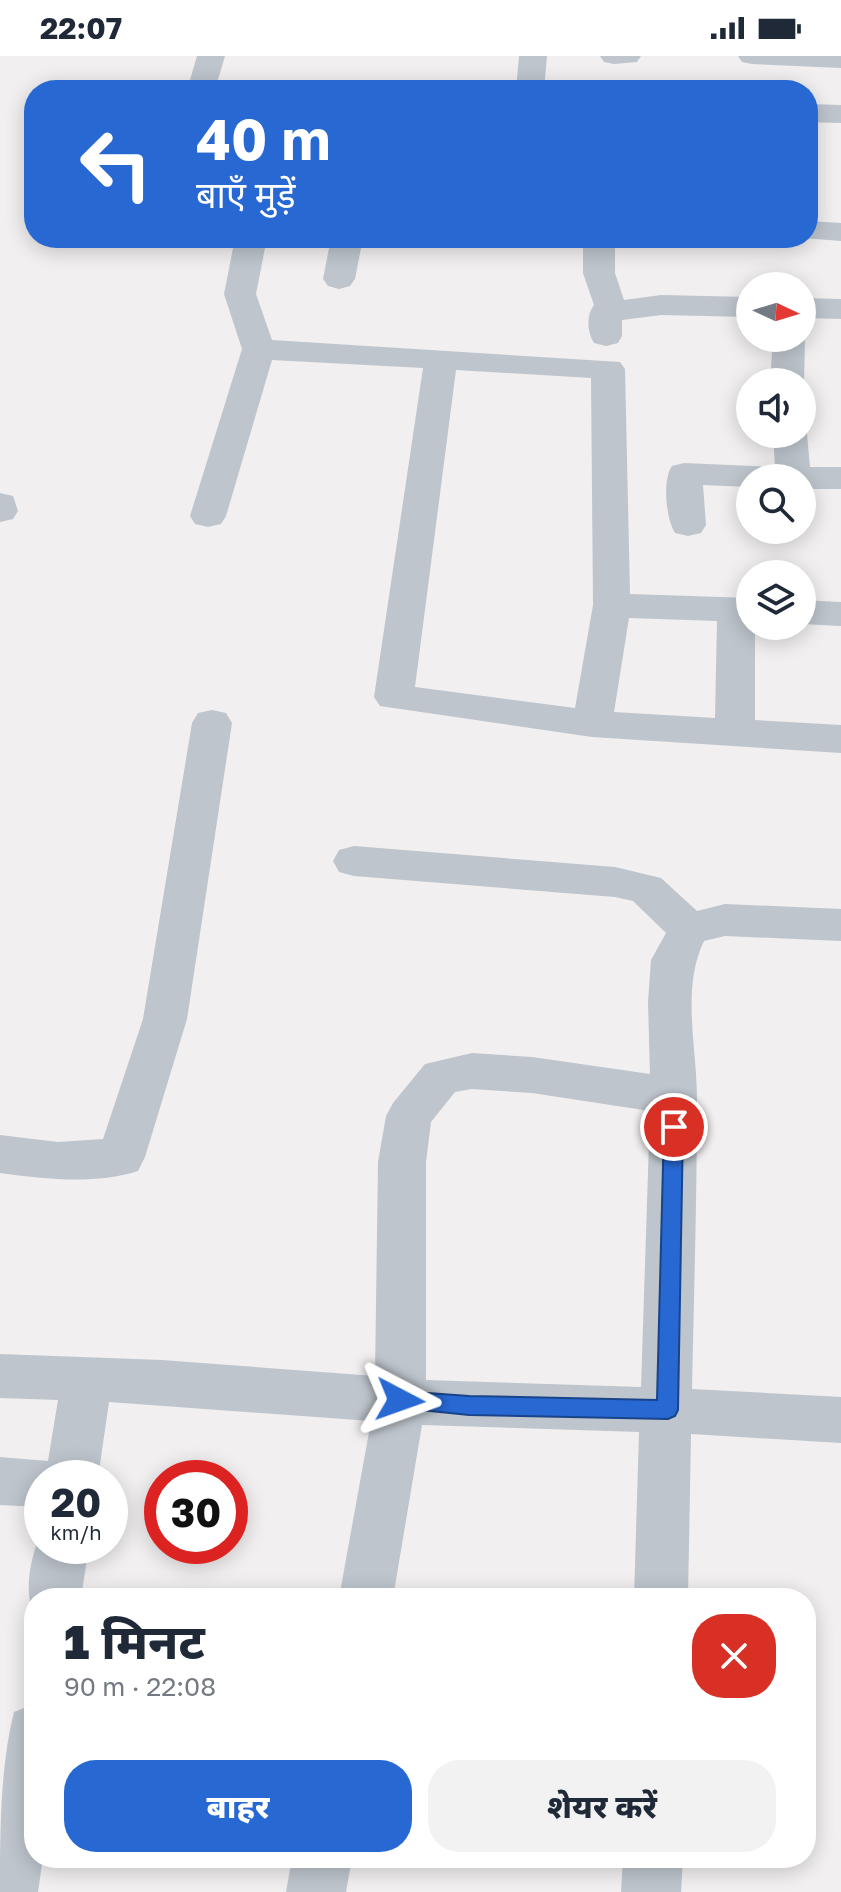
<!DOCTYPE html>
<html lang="hi">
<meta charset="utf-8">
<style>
:root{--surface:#fff;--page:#f2f2f3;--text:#1f2937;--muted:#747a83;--accent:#2768d3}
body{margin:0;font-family:"Golos Text","Noto Sans Devanagari",sans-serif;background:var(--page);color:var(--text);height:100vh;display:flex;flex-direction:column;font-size:30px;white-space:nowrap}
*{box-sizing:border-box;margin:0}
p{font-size:26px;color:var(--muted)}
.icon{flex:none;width:44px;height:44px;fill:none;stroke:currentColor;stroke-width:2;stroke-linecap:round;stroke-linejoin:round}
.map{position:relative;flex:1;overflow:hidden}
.side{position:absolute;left:24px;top:1532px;width:792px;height:280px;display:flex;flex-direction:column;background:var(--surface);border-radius:32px;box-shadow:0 4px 20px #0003}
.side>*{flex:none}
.top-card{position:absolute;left:24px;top:24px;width:794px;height:168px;border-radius:32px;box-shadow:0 4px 20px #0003;background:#2768d3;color:#fff;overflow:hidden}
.needle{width:52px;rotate:94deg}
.buttons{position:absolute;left:736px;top:216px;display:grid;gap:16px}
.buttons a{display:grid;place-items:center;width:80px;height:80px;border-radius:50%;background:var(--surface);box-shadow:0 4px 20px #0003;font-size:40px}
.speed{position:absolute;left:24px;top:1404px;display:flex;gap:16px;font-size:40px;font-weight:700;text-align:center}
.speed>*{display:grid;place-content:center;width:104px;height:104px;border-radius:50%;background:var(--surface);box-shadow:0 4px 20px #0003;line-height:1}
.speed small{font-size:20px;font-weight:400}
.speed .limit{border:12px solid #d22;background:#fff;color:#111}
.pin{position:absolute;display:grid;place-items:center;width:68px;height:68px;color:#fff;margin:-34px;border:4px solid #fff;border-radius:50%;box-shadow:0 2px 8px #0007}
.me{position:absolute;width:88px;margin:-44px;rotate:94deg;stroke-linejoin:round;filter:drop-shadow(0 0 6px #0008)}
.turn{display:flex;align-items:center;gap:28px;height:168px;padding:0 40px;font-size:36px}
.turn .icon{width:104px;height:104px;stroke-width:2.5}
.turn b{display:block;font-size:56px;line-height:68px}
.round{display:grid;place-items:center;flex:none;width:84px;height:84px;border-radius:32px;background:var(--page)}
.head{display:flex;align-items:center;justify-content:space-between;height:136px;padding:0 40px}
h1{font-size:48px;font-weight:800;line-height:60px}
.cta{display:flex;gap:16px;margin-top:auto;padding:16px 40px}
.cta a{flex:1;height:92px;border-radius:32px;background:var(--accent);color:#fff;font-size:32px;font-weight:800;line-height:92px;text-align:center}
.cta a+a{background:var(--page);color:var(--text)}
.status{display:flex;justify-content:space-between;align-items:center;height:56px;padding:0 40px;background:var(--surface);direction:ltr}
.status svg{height:22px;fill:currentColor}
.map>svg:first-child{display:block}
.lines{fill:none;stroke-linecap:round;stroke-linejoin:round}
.minor{fill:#bec5cd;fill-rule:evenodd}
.route{fill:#2768d3;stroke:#194489;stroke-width:2}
</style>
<div class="status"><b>22:07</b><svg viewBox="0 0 49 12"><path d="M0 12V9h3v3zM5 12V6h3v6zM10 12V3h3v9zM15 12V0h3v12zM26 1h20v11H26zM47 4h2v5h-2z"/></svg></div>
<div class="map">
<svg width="841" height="1836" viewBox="0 0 841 1836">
<rect width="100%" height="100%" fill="#f1efef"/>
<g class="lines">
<!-- minor -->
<g class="minor">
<polygon points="197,0 225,0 215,34 187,34"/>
<polygon points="519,0 547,0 544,34 516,34"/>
<polygon points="600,0 641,0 637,6 614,8 604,6"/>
<polygon points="738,0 841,0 841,12 752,8 742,6"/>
<polygon points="808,48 841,49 841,67 808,66"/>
<polygon points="808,165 841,167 841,185 803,182 808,182"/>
<path d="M235,182H267L256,238L272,284L620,306L625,313L630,538L750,542V570H755V664L841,669V697L592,681L380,650L374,641L423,312L272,304L226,460L221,468L208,471L195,468L190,460L242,293L224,238ZM456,314L591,322L593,549L575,652L415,631ZM629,562L717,565L715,662L614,656Z"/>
<polygon points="331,182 363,182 355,223 350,230 339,233 328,230 323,223"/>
<path d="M583,182H615V217L624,244L661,239L750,241V261L661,259L622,264V280L618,287L606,290L594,287C587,276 586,259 594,249L583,217Z"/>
<polygon points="802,242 841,243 841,263 802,262"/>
<polygon points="802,277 805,282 804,326 802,329 802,326 770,326 773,282 802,282"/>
<path d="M802,371L807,378L810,411H841V433H802V422H750V431L703,429L706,469L701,477L688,480L675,477C666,463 662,424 672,410L684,407L775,411L773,378H802Z"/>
<polygon points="0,437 13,440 18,455 13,463 0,466"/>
<polygon points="802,544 841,546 841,570 802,568"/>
<path d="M212,654L226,657L232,667L187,963L145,1101L138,1115C94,1129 45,1123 0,1117V1079L58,1086L103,1083L143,963L192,667L198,657Z"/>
<path d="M354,790L615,811L661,822L697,855L725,848L841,853V885L725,880L704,885C681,932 697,992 697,1043C697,1139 694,1236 692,1333L841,1341V1387L691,1378L688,1542H634L639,1376L422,1369L393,1542H339L371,1365L109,1346L98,1422H42V1451L0,1449V1401L48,1405L58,1344L0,1342V1298L162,1304L375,1320L378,1106L386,1060L393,1047L425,1008L472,997L532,1001L650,1018L648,946L651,904L666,877L633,845L615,841L354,820L339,816L333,805L339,794ZM472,1033L532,1037L650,1055L641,1331L426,1324V1106L431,1066L455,1036Z"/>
<path d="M42,1474V1490H89L81,1542H34V1559C23,1533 31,1500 42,1474Z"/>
<path d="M34,1648V1802H43L38,1836H0C0,1777 0,1711 14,1656Z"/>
<polygon points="292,1802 352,1802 346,1836 286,1836"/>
<polygon points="623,1802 683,1802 681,1836 621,1836"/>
</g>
</g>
<!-- route -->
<polygon class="route" points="674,1064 681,1066 683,1071 678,1354 675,1360 668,1363 469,1359 392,1351 389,1344 392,1338 400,1335 469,1340 657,1344 664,1071 667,1066"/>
</svg>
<div class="buttons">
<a><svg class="needle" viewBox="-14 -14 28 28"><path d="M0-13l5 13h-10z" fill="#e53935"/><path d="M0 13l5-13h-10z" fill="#747a83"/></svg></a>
<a><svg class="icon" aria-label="sound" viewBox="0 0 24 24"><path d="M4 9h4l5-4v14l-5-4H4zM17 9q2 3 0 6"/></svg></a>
<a><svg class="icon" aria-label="search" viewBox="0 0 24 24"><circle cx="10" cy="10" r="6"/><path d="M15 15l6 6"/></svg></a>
<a><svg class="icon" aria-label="layers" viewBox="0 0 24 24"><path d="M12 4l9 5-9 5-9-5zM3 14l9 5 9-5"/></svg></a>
</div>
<div class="speed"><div>20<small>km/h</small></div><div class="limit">30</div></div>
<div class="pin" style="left:674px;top:1071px;background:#d93025"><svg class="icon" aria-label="arrive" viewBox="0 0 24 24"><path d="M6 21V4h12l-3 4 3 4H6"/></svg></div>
<svg class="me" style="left:400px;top:1344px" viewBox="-20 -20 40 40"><path d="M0-17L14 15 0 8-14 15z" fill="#2768d3" stroke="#fff" stroke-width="4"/></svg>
<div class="top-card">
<div class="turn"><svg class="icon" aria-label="left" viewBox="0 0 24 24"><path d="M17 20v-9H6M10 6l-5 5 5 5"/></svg><div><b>40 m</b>बाएँ मुड़ें</div></div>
</div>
<section class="side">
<div class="head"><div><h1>1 मिनट</h1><p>90 m · 22:08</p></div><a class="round" style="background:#d93025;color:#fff"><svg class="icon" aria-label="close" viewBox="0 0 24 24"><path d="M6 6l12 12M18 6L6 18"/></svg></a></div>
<div class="cta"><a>बाहर</a><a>शेयर करें</a></div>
</section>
</div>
